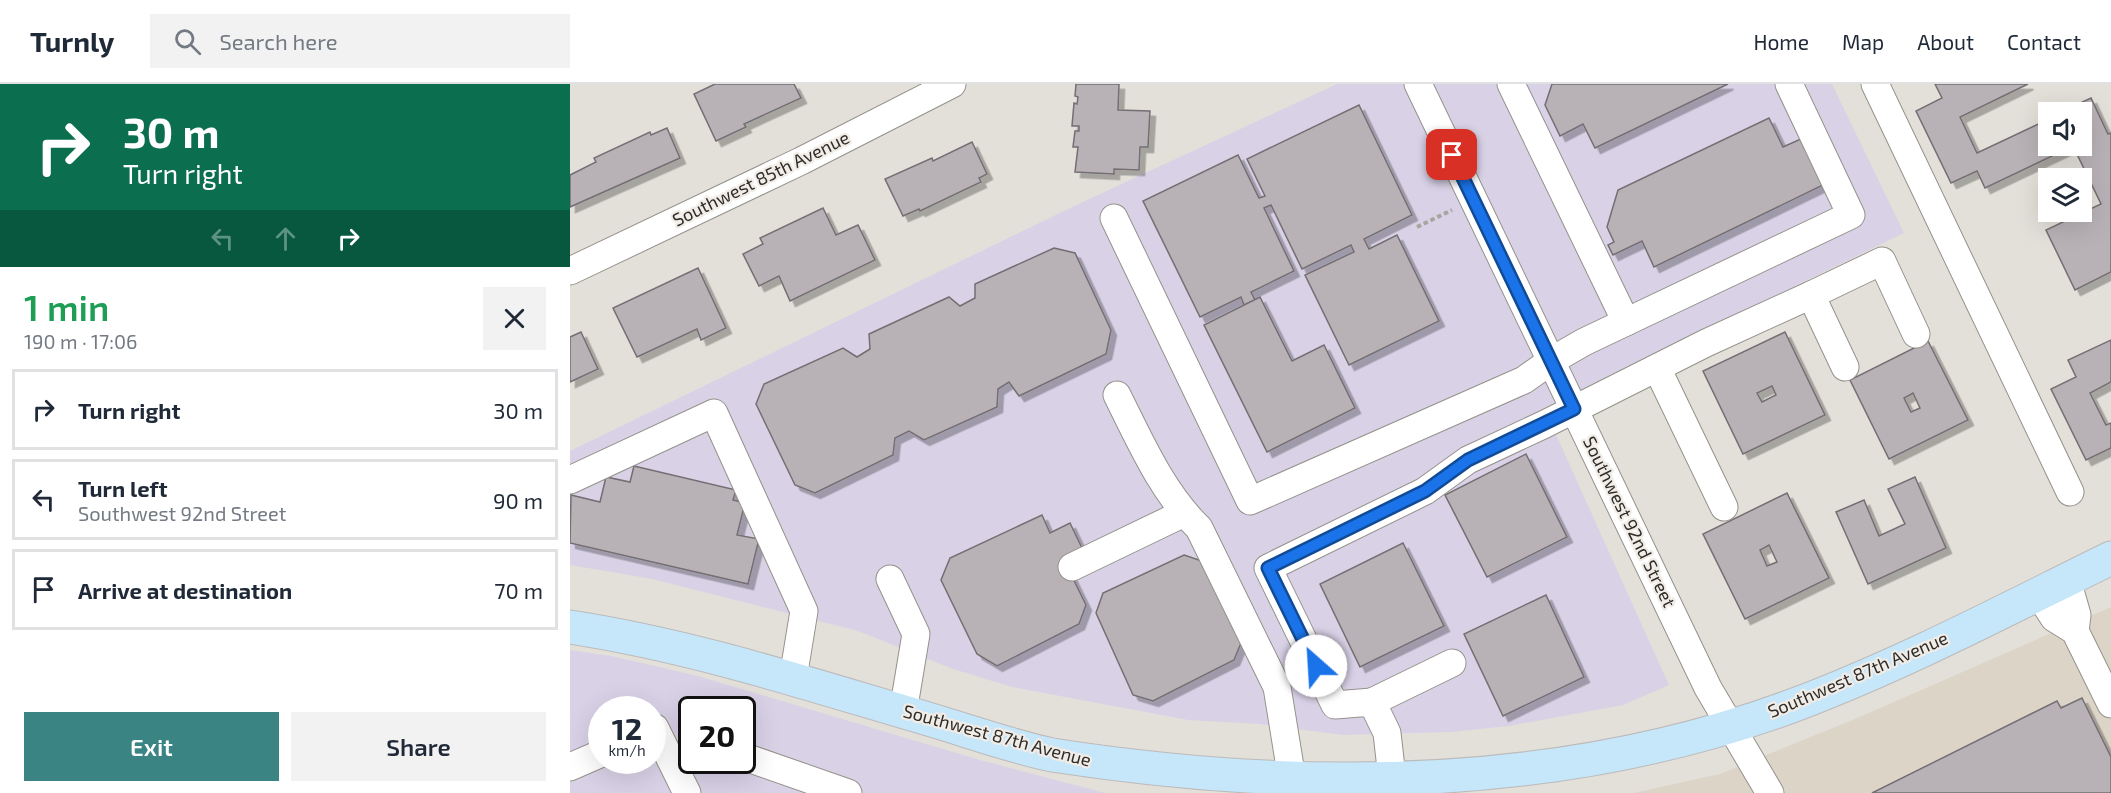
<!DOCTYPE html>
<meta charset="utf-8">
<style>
:root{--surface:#fff;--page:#f2f2f3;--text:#1f2937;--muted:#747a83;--line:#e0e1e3;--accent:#3b8484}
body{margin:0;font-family:"Exo 2",sans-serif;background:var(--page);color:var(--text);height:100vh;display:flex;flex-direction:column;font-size:22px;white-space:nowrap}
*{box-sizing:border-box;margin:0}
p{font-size:20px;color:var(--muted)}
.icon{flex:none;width:33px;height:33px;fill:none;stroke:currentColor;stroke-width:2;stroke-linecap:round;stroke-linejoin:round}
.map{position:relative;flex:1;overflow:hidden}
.side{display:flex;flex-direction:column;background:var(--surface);width:570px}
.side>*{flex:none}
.banner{background:#0b6e4f;color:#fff;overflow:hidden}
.tools{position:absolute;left:1468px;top:18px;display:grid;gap:12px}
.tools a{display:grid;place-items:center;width:54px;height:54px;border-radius:0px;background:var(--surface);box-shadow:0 6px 24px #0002;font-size:30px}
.speed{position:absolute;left:18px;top:612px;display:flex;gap:12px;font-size:30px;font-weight:700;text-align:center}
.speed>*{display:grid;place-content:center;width:78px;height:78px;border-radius:50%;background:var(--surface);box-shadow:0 6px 24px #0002;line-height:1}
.speed small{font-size:15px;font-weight:400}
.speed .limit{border:3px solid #111;border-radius:9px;background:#fff;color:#111}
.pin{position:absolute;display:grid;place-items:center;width:51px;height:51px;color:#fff;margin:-26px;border-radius:12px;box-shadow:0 3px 9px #0006}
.me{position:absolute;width:66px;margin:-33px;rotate:334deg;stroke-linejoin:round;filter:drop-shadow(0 0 4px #0008)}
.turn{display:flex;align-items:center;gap:21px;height:126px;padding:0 24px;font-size:27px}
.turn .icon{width:78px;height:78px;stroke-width:2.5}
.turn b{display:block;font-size:42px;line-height:51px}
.lanes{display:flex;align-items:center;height:57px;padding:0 24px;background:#0003;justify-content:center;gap:30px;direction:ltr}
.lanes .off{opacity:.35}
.round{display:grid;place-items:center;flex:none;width:63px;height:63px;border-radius:0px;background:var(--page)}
.head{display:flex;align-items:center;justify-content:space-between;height:102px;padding:0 24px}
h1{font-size:36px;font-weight:600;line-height:45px;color:#1e9e55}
.primary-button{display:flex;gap:12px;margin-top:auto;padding:12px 24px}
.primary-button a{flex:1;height:69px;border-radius:0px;background:var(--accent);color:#fff;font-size:24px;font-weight:600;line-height:69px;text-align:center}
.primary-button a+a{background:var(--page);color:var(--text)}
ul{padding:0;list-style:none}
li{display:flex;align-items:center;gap:18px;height:81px;margin:0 12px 9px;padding:0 12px;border:3px solid var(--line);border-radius:0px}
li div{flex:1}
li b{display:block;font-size:22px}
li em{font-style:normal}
header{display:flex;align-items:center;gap:36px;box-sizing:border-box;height:84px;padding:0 30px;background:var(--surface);border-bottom:2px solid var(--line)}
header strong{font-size:28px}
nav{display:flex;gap:33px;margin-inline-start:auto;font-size:21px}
.search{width:420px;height:54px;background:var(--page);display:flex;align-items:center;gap:15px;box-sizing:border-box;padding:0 21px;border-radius:0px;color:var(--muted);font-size:22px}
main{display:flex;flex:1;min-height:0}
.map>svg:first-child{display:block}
.commercial{fill:#d9d2e7;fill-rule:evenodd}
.built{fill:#dcd4c7}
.building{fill:#b8b2b7;stroke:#746e73;stroke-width:1.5;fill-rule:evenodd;filter:url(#shadow)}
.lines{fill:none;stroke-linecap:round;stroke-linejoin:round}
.minor-casing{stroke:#95918b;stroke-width:29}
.major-casing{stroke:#bcbbbb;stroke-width:35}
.path{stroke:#a8a4a0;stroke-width:4;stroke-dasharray:4.5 3;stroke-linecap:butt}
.minor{stroke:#fff;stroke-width:27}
.major{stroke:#c6e6fa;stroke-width:33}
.route-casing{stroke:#114b97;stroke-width:15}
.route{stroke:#1a73e8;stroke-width:10}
.labels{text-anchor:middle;stroke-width:4.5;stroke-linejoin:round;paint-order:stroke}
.street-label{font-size:18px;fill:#2e2c2a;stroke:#f1ece6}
</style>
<header>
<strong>Turnly</strong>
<div class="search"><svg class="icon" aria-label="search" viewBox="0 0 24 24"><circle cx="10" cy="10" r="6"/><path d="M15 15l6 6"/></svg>Search here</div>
<nav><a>Home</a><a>Map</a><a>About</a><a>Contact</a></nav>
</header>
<main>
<section class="side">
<div class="banner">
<div class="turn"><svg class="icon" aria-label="right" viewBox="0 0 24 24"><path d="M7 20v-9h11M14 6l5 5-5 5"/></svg><div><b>30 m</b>Turn right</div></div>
<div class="lanes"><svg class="icon off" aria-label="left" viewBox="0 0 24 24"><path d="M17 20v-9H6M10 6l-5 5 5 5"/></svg><svg class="icon off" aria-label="ahead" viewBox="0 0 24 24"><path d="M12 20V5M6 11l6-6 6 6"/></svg><svg class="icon" aria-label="right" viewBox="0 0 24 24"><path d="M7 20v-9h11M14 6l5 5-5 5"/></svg></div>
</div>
<div class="head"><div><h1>1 min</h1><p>190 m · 17:06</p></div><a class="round"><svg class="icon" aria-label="close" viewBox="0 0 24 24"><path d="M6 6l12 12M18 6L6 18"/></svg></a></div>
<ul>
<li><svg class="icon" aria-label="right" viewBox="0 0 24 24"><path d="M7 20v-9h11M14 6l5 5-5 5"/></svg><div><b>Turn right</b></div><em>30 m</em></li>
<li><svg class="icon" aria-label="left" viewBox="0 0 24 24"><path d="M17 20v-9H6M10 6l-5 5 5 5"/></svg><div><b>Turn left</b><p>Southwest 92nd Street</p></div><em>90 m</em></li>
<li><svg class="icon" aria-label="arrive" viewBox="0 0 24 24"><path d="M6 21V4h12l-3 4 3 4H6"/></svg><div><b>Arrive at destination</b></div><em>70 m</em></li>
</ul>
<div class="primary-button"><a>Exit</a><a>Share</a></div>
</section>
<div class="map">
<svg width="1541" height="709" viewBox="0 0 1541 709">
<defs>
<filter id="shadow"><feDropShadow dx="5.5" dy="5.5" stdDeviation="0" flood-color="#0004"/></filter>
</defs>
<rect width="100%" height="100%" fill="#e3dfd9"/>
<!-- commercial -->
<g class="commercial">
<polygon points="767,0 1262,0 1334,149 974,324 1099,601 1053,621 939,642 881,648 773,651 689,640 618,636 442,603 383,585 288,547 82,495 0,481 0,367 502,123"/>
<path d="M0,566L41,572L128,592L410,676L535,709H0ZM32,626H82V676H32ZM122,626H172V676H122Z"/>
</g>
<!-- built -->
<polygon class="built" points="1541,523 1541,709 1064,709 1150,690 1285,635"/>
<!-- building -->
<g class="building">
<polygon points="145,0 224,0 231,14 174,40 176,43 146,57 124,10"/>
<polygon points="506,0 549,0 548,26 580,27 578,63 570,63 569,86 544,85 544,90 505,88 508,63 503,63 505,47 509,47 509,42 502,42 504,19 507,20 508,13 505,12"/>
<polygon points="982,0 1158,0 1025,64 1013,40 990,52 975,21"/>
<polygon points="1365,0 1458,0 1390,33 1407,69 1479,35 1479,62 1512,62 1512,28 1491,28 1521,14 1538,50 1541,49 1541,188 1505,206 1476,146 1531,120 1503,62 1415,104 1407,87 1381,99 1346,27 1372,14"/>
<polygon points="789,21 842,131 794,155 799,165 827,151 869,237 779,281 735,191 784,168 781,161 732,185 701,121 694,124 724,187 681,208 685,216 674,221 671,213 630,233 573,117 668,71 689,114 695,112 677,75"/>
<polygon points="1199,34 1213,63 1233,54 1255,100 1084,183 1072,157 1043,171 1038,161 1044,158 1037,143 1048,106"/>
<polygon points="97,44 110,74 0,123 0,91 26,78 24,74 80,48 81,51"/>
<polygon points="402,58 417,90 409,94 411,98 350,127 349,125 333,132 315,95 362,74 363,77"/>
<polygon points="253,124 266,151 288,141 305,176 220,217 209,192 189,202 173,170 193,160 190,154"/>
<polygon points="484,164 505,169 541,246 536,270 449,312 439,298 428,305 427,323 354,356 339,347 325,354 323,371 245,409 225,401 186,320 194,300 273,264 287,273 300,265 299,250 379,213 390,222 405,214 405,200"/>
<polygon points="128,184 156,244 131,256 127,245 67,273 43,224"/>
<polygon points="690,213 722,277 754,261 785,324 697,368 634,241"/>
<polygon points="11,248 28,285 0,298 0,253"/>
<path d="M1215,248L1255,331L1173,370L1133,287ZM1202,302L1206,311L1192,318L1187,309Z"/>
<polygon points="1541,256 1541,298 1520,309 1536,341 1541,339 1541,364 1516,376 1481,305 1506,293 1498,276"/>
<path d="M1358,257L1398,336L1319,375L1280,296ZM1343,309L1350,324L1341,328L1334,314Z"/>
<polygon points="956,370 997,453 917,493 875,411"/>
<polygon points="64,382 166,406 163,416 175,419 167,451 189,455 178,500 0,459 1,411 30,418 36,393 60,398"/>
<polygon points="1345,393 1376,464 1298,500 1266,428 1294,416 1309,452 1335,440 1318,405"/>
<path d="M1217,409L1259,494L1175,535L1133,450ZM1199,461L1207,478L1197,482L1190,466Z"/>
<polygon points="472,431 480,449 500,439 513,466 493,474 516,521 509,540 427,582 407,570 371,496 380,474"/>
<polygon points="833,459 874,542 790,583 750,500"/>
<polygon points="614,471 632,477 671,559 664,576 583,617 563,611 526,529 533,509"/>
<polygon points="976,511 1014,593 933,632 894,550"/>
<polygon points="1512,614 1541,673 1541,709 1302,709 1487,617 1491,624"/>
</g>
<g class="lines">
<!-- minor casing -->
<g class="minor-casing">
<g id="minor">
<polyline points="848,0 1138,604 1200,709"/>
<polyline points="941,0 1056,238"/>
<polyline points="1305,0 1500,408"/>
<polyline points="544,134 680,417 954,296 981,277 1014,258 1281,131 1219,0"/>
<polyline points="0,187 231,77 382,0"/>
<polyline points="1241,211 1312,177 1346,250"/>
<polyline points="1087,284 1154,423"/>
<path d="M547,311C570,357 592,408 629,444L707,603L723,701"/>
<polyline points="0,396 144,329 234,527 223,594"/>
<polyline points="502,483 614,429"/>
<polyline points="320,495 346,550 333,628"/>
<polyline points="1497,496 1507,531 1505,547"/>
<polyline points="1468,509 1484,534 1505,547 1541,620"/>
<polyline points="802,618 882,579"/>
<polyline points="82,645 85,644 117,709"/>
<polyline points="172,672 278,709"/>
<polyline points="0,683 32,669"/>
<polyline points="823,702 817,649 802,618 765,621 698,484 855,407 898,376 975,340 1136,259 1241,211 1275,283"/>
</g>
</g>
<!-- major casing -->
<g class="major-casing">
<path id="major" d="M0,543C124,562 238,600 358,635C399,647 440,662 482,671C729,709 990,709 1227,620C1335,579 1437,525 1541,474"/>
</g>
<!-- path -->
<polyline class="path" points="847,143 882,126"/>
<!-- minor -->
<use href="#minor" class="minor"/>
<!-- major -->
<use href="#major" class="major"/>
</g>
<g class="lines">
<!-- route casing -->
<g class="route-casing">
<polyline id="route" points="746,582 698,484 855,407 898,376 1004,325 882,71"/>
</g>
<!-- route -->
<use href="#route" class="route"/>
</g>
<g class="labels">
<!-- street labels -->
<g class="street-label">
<text transform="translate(191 95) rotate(-26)" y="6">Southwest 85th Avenue</text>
<text transform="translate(1059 438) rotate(64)" y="6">Southwest 92nd Street</text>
<text transform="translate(1288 591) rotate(-23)" y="6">Southwest 87th Avenue</text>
<text transform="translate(427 652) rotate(15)" y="6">Southwest 87th Avenue</text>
</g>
</g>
</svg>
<div class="tools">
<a><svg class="icon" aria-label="sound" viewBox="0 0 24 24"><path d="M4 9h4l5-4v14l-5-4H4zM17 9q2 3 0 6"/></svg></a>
<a><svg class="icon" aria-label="layers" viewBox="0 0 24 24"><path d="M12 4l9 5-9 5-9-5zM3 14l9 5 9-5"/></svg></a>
</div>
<div class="speed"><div>12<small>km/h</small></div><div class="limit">20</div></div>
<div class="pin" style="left:882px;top:71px;background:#d93025"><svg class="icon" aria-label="arrive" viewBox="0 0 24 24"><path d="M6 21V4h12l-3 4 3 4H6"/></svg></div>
<svg class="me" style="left:746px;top:582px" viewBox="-20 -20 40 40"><circle r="19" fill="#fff"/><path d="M0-13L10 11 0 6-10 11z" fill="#1a73e8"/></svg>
</div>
</main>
